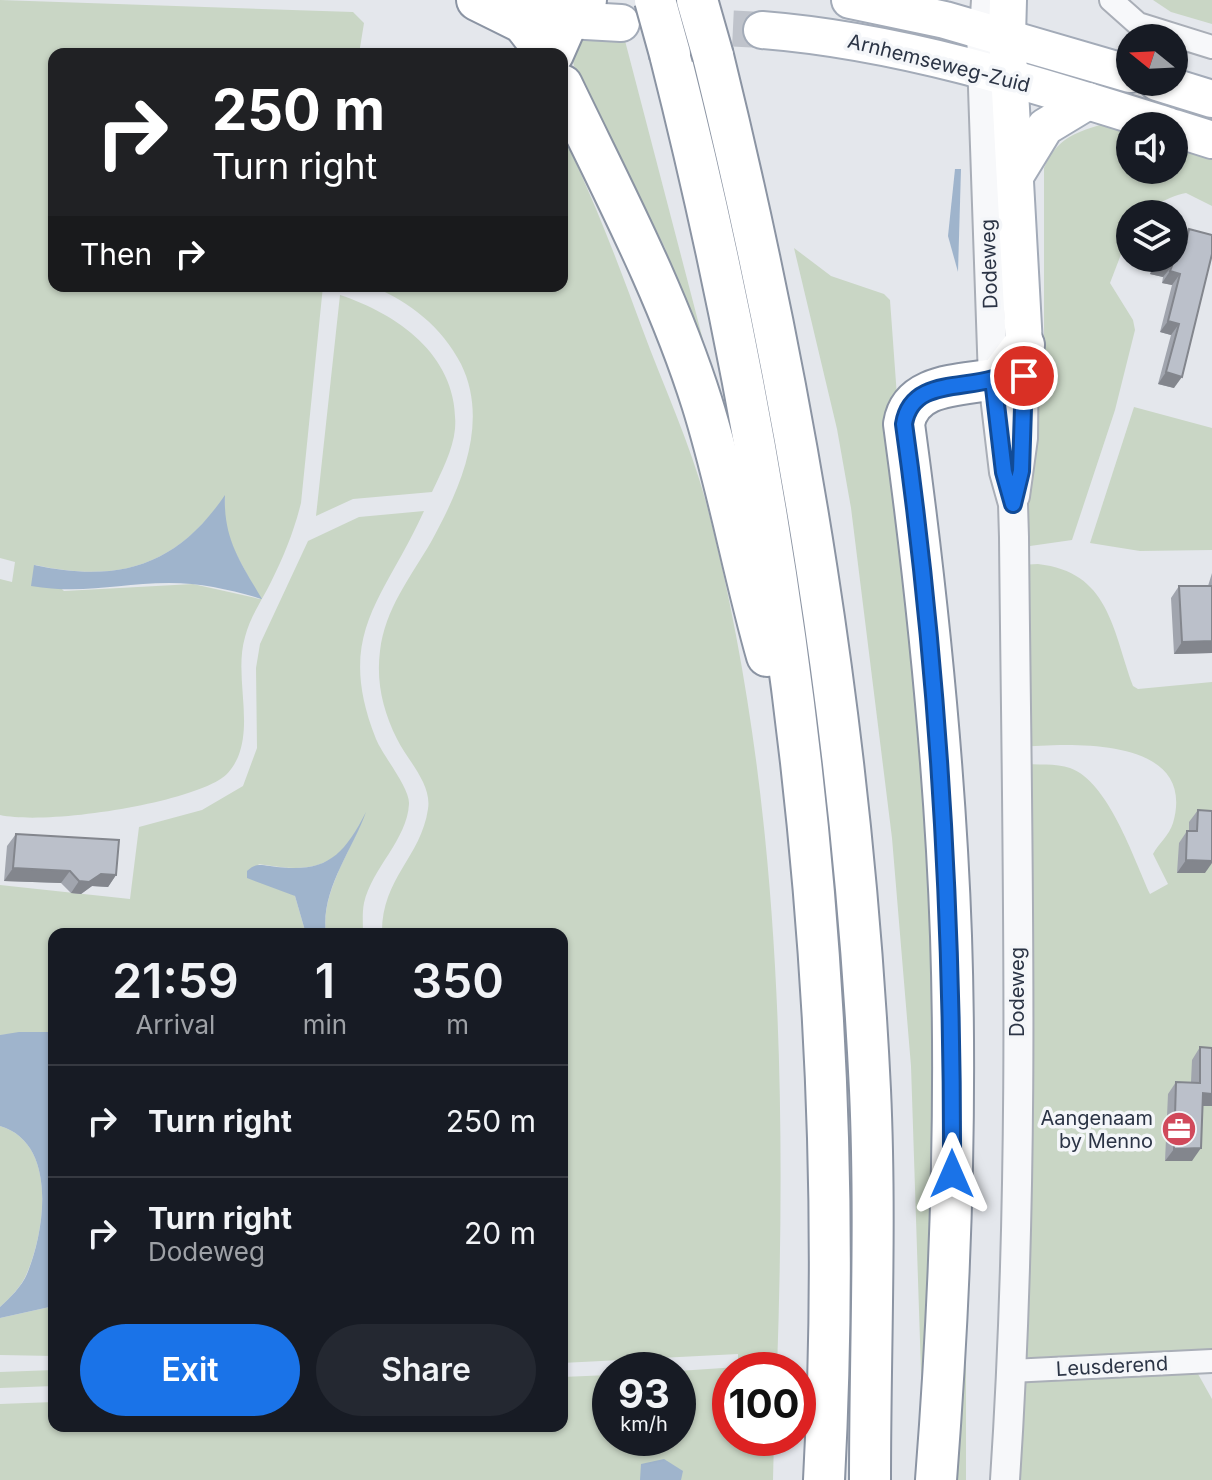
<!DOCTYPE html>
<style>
:root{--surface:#171b24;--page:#242831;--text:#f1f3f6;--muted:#9ea1a6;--line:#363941;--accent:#1a73e8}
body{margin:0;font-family:Inter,sans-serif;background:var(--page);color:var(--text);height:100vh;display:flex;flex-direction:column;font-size:30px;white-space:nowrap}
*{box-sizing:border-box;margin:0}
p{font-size:26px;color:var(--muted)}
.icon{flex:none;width:44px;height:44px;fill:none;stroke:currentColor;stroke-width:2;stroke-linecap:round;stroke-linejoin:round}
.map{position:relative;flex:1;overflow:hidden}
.sheet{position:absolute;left:48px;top:928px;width:520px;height:504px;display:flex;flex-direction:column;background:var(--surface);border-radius:16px;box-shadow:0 2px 6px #0004}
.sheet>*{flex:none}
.banner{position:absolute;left:48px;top:48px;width:520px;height:244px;border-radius:16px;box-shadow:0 2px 6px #0004;background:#202124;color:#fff;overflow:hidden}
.needle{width:52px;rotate:288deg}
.controls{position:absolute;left:1116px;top:24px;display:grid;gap:16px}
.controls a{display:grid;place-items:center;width:72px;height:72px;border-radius:50%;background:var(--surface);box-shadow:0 2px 6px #0004;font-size:40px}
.speed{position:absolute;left:592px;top:1352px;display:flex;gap:16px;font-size:40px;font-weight:700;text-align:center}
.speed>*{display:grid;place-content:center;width:104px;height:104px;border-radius:50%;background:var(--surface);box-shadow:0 2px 6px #0004;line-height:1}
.speed small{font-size:20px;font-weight:400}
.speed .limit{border:12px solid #d22;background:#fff;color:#111}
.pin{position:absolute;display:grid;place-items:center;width:68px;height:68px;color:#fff;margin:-34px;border:4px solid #fff;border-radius:50%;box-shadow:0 2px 8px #0007}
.me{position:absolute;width:88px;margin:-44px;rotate:0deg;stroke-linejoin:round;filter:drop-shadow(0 0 6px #0008)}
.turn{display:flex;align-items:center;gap:28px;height:168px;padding:0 32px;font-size:36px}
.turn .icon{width:104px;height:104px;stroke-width:2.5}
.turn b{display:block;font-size:56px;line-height:68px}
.then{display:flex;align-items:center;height:76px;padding:0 32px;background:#0003;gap:16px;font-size:30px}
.eta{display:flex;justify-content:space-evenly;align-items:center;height:136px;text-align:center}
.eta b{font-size:48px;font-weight:600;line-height:56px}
.primary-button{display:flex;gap:16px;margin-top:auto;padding:16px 32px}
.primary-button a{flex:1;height:92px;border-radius:48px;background:var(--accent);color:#fff;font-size:32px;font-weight:600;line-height:92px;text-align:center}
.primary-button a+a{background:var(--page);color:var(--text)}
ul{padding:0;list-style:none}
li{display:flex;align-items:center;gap:24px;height:112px;padding:0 32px;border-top:2px solid var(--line)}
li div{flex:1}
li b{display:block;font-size:30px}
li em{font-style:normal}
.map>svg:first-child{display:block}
.green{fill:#c9d6c5;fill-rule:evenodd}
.water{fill:#9fb4cc}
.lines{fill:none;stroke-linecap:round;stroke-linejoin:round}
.primary-tunnel{stroke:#bfc3cb;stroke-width:36;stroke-dasharray:36 18;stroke-linecap:butt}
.minor-casing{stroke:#a9aeb7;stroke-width:26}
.tertiary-casing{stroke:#a9aeb7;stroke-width:32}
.primary-casing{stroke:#a3abb8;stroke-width:40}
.motorway-casing{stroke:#8b94a3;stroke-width:44}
.minor{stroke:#f7f8fa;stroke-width:22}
.tertiary{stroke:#f7f8fa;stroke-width:28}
.primary{stroke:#fff;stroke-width:36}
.motorway{stroke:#fff;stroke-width:40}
.motorway-bridge-casing{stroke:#8b94a3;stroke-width:44;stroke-linecap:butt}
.motorway-bridge{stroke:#fff;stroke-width:40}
.wall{fill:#a1a5ae}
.shaded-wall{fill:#83868d}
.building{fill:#bbc0ca;stroke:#83868d;stroke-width:2}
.route-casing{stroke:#114b97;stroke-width:20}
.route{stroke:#1a73e8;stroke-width:14}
.labels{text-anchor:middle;stroke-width:7;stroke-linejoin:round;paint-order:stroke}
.street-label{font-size:20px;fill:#2b3445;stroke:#f4f6f9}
.poi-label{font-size:20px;fill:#2b3445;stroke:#f4f6f9;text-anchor:end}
</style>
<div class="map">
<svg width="1212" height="1480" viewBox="0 0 1212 1480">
<rect width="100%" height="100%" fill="#e4e7ec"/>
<!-- green -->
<g class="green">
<path d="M0,0L353,12L364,23L359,54H54V286H323L301,503C294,531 284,556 271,582C262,600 250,617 245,637C234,675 253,720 238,757C234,766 228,775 219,780C177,805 47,825 0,815V579L12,582L15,562L0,558ZM225,497L224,522L234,550L260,599L193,584L64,591L35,565C118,583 174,567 225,497Z"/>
<polygon points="1153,0 1212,0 1212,24 1171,12"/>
<polygon points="623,33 722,413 665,248 574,66 571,51 575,36"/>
<path d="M1100,125L1130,129V170H1174V142L1212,153V206L1186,193C1167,196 1143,214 1130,214V231L1110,283L1133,320L1135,330L1115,410L1072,540L1030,546L1019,541L1032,396L1044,368V168C1056,140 1073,133 1100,125Z"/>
<path d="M562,134C593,196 618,263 642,328C663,385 690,443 706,502C780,783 787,1081 777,1370H730V1438H774L773,1480H0V1404L54,1402V1426H562V1377L610,1375V1438H678V1371L738,1367V1354L562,1363V934L382,932C382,878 421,857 428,809C432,784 408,761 397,739C383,711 376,682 380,651C385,609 410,578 431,542C460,489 490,423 461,364C442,327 410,302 372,286H562Z"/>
<polygon points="794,248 831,276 884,294 890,300 944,1046 922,1402 911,1066 892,838 851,508 837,429"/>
<path d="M340,295C400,315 460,358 455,429C453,450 441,473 432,492L353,499L316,516Z"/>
<polygon points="1134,407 1212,428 1212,550 1140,551 1090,543"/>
<path d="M424,511C384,600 334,633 376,739C383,756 410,788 409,804C407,840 372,868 364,903C362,913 363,924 363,934H326C321,899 343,863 357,832C330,873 302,871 258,864L295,896L306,934H54V1032L0,1035V885L130,899L139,827L202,810L243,786L257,748L256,668L260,644L308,541L359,517Z"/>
<path d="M1038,564C1109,572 1112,628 1133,686L1138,689L1212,682V1349L1018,1358L1020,764C1036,765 1056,763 1070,768C1108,781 1134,859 1150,894L1168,884L1153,854C1159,843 1169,836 1173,823C1198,736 1071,743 1020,747L1019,565Z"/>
<path d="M0,1126C58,1143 45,1231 27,1273C22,1286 10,1298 0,1307Z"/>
<polygon points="54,1306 54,1356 0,1355 0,1318"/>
<polygon points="966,1335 966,1480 957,1480 966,1337"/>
<polygon points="54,1370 54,1386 0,1388 0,1372"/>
<polygon points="1198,1374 1212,1399 1212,1480 1016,1480 1018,1381"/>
</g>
<!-- water -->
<g class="water">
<polygon points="955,169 961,169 958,272 948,236"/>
<path d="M225,495C223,539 241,563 262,599C231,590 202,583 169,583C119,583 84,595 31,586L34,565C118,583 176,567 225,495Z"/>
<path d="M366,812C352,851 320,891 326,934H306L295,896L247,878V871C255,863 260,865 270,866C324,874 342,859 366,812Z"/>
<path d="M19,1032H54V1306L0,1318V1307C10,1298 22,1286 27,1274C45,1231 58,1143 0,1126V1035Z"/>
<polygon points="664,1459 683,1471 681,1480 640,1480 641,1464"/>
</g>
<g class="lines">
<!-- primary-tunnel -->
<polyline class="primary-tunnel" points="679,26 762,30"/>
<!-- minor casing -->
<g class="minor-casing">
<g id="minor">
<polyline points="1111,0 1138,24 1212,47"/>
<polyline points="981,30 983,0"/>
<polyline points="1012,1371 1212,1361"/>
</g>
</g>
<!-- tertiary casing -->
<g class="tertiary-casing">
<g id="tertiary">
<path d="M981,30L993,379L1004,472L1013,504L1014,537C1017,851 1026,1166 1005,1480"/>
<polyline points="1015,496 1023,438 1024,345"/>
</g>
</g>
<!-- primary casing -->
<g class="primary-casing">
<g id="primary">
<polyline points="850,0 945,20 1130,74"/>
<polyline points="1008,0 1007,36 1024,345"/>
<polyline points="492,1 551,13 568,20 621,23"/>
<path d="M762,30C902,41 1035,84 1168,126"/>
<polyline points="1157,82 1212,99"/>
<polyline points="1174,128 1212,140"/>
<polyline points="1015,176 1045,127 1088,101"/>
</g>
</g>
<!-- motorway casing -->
<g class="motorway-casing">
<g id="motorway">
<polyline points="477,0 523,23 547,54"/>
<polyline points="553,54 568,20 586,0"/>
<path d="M670,54C788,520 850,998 824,1480"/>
<path d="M713,56C797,398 853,738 870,1090C876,1220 870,1350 870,1480"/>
<path d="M562,85C612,189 667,292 702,403C728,486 743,572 767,656"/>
<path d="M936,1480C950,1299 957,1118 951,936C945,765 927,593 904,424C911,381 965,386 999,378L1024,345"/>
</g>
</g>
<!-- minor -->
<use href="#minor" class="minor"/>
<!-- tertiary -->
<use href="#tertiary" class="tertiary"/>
<!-- primary -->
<use href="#primary" class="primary"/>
<!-- motorway -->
<use href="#motorway" class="motorway"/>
<!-- motorway-bridge casing -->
<g class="motorway-bridge-casing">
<g id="motorway-bridge">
<polyline points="655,0 670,54"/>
<polyline points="697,0 713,56"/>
</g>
</g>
<!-- motorway-bridge -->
<use href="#motorway-bridge" class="motorway-bridge"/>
</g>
<!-- wall -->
<g class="wall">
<polygon points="1189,229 1174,388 1158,384 1171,335 1160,332 1172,285 1162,283 1163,277 1150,274 1155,258 1174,258 1183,238"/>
<polygon points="1212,573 1212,653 1174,654 1171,598 1179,586 1208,586"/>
<polygon points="1198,810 1205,873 1177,873 1179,843 1187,831 1189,831 1189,822"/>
<polygon points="16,834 116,875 108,887 92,886 81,894 71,893 61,883 4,881 7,846"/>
<polygon points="1200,1047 1212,1048 1212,1106 1203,1106 1192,1161 1165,1161 1168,1094 1176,1082 1191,1082 1192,1060"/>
</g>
<!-- shaded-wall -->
<g class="shaded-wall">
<polygon points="1159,262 1172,266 1163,277 1150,274"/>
<polygon points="1170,271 1180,274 1172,285 1162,283"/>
<polygon points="1168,321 1179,324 1171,335 1160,332"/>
<polygon points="1166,372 1182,377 1174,388 1158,384"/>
<polygon points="1212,641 1212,653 1174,654 1182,642"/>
<polygon points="1186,860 1212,861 1212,863 1205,873 1177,873"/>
<polygon points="13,868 70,871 61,883 4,881"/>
<polygon points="101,874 116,875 108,887 92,886 81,894 71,893 79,881"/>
<polygon points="1203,1093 1212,1094 1212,1106 1195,1106"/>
<polygon points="1201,1148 1192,1161 1165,1161 1174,1149"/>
</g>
<!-- building -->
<g class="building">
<polygon points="1189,229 1212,235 1212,254 1182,377 1166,372 1179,324 1168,321 1180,274 1170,271 1172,266 1159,262 1160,258 1174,258 1174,235 1187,239"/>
<polygon points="1179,586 1212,586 1212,641 1182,642"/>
<polygon points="1198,810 1212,811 1212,861 1186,860 1187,831 1197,831"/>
<polygon points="16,834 119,840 116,875 101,874 89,882 79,881 70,871 13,868"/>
<polygon points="1200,1047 1212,1048 1212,1094 1203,1093 1201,1148 1174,1149 1176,1082 1200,1083"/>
</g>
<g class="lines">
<!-- route casing -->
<g class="route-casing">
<path id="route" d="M952,1174C953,923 939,673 904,424C911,380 960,389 993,379L1004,472L1013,504L1021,471L1024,376"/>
</g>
<!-- route -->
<use href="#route" class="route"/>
</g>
<!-- icons -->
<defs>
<g id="office-disc" transform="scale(1.8)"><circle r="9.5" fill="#d1495b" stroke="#f4f6f9"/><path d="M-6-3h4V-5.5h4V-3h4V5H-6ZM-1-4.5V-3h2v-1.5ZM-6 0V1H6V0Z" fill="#fff"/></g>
</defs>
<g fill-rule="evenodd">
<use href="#office-disc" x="1179" y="1129"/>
</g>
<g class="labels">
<!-- street labels -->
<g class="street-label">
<text transform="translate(939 63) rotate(14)" y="7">Arnhemseweg-Zuid</text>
<text transform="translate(989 264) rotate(-92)" y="7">Dodeweg</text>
<text transform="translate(1017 992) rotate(-90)" y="7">Dodeweg</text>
<text transform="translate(1112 1366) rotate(-3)" y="7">Leusderend</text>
</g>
<!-- poi labels -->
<g class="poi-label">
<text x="1153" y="1125">Aangenaam<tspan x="1153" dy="23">by Menno</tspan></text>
</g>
</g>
</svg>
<div class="controls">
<a><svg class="needle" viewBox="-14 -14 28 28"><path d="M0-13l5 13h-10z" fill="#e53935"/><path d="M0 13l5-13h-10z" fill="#9ea1a6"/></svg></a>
<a><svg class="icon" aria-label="sound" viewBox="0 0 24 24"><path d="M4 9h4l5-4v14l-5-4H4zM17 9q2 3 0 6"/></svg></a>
<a><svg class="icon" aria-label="layers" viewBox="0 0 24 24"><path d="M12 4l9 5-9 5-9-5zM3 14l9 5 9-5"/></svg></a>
</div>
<div class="speed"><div>93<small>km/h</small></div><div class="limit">100</div></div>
<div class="pin" style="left:1024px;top:376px;background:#d93025"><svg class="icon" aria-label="arrive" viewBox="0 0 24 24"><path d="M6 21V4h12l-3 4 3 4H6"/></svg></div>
<svg class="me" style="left:952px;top:1174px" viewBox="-20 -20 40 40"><path d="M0-17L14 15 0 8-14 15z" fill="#1a73e8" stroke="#fff" stroke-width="4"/></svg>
<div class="banner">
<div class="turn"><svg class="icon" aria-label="right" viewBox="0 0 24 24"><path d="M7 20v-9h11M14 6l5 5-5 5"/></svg><div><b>250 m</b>Turn right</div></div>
<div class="then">Then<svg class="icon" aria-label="right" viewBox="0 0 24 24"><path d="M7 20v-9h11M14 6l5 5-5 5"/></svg></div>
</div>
<section class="sheet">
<div class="eta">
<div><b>21:59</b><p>Arrival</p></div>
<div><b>1</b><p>min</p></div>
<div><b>350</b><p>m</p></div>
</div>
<ul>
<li><svg class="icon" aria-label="right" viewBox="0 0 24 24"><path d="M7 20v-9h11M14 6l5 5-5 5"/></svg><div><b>Turn right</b></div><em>250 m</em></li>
<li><svg class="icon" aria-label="right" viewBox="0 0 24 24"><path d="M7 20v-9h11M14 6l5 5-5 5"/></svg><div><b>Turn right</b><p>Dodeweg</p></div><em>20 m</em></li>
</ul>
<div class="primary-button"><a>Exit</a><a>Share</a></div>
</section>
</div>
